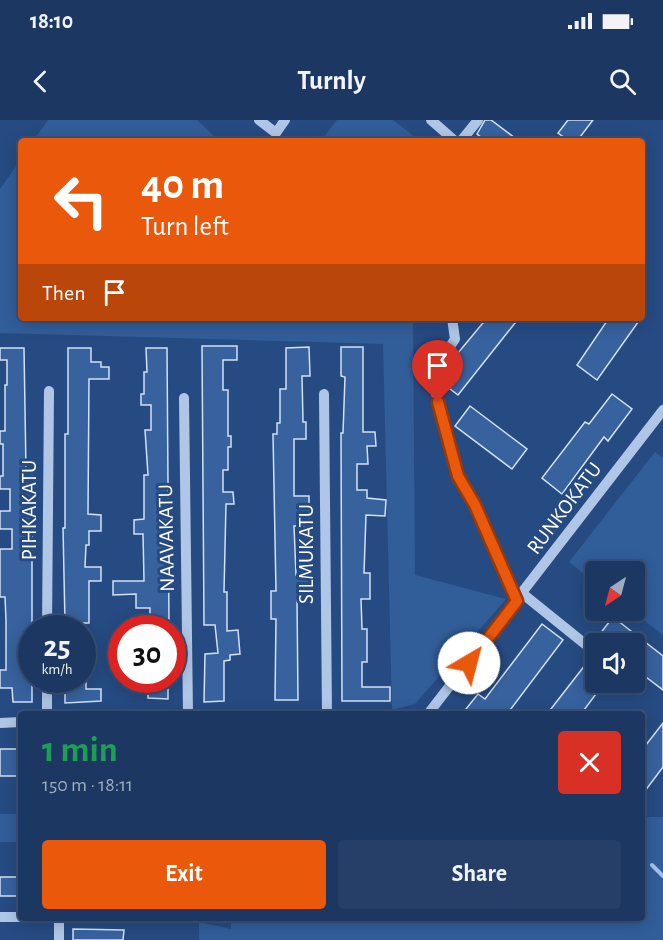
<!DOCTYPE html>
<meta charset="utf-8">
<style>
:root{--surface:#1c3862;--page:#253f68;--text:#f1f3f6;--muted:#a0acbe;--line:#3a5277;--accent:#ea580c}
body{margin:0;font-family:"Alegreya Sans",sans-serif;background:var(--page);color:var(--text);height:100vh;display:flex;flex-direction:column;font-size:22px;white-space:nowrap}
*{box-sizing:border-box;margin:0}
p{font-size:20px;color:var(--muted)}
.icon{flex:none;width:33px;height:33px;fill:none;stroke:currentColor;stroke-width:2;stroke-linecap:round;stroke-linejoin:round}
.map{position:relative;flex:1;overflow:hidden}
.drawer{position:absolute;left:18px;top:591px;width:627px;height:210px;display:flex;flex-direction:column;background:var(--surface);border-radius:6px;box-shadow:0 3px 15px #0003,0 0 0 2px var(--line)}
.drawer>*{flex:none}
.guide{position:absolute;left:18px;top:18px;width:627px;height:183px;border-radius:6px;box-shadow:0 3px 15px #0003,0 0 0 2px var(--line);background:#ea580c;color:#fff;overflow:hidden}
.needle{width:39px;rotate:216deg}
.controls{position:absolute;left:585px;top:441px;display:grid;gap:12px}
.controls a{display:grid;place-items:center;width:60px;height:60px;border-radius:6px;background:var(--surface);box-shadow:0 3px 15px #0003,0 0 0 2px var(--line);font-size:30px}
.speed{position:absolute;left:18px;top:495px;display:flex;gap:12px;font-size:30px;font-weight:700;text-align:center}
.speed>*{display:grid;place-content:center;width:78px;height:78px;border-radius:50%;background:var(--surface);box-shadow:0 3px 15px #0003,0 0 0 2px var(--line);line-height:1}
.speed small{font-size:15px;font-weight:400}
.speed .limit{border:9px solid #d22;background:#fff;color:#111}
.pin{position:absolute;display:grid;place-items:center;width:51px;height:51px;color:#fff;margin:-62px -26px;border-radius:50% 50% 50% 0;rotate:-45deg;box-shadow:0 0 6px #0007}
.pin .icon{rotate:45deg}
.me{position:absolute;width:66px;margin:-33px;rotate:37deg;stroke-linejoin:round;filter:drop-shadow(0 0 4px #0008)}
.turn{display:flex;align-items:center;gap:21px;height:126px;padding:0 24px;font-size:27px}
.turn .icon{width:78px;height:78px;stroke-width:2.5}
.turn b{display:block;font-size:42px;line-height:51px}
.then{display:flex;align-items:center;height:57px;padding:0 24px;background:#0003;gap:12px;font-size:22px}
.round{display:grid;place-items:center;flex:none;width:63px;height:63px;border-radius:6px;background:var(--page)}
.headline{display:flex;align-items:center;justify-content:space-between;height:102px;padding:0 24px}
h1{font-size:36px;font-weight:600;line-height:45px;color:#1e9e55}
.primary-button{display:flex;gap:12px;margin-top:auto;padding:12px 24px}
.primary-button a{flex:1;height:69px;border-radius:6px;background:var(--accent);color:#fff;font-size:24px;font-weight:600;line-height:69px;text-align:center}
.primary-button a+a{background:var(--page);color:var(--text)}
.status{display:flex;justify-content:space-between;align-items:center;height:42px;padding:0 30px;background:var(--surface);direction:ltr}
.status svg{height:16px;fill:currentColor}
header{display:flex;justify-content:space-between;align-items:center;height:78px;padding:0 24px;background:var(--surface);font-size:27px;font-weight:600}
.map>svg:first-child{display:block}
.green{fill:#315d99}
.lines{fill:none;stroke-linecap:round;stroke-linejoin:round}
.stream{stroke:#a3c1e7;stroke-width:4}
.building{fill:#37629e;stroke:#d2e1f5;stroke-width:1.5}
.minor{stroke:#afc6e7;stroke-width:10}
.route-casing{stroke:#983908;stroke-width:15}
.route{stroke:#ea580c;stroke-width:10}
.labels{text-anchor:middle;stroke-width:6;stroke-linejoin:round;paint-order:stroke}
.street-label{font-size:21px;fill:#fff;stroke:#264b82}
</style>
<div class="status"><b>18:10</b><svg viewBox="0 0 49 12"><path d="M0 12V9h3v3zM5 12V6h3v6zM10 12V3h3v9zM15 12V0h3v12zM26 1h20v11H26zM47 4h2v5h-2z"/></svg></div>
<header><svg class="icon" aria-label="back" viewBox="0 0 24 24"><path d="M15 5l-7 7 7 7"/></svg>Turnly<svg class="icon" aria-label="search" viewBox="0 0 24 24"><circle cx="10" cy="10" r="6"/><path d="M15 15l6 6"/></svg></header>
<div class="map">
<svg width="663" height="820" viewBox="0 0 663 820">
<rect width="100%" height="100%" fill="#264b82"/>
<!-- green -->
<g class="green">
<polygon points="48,0 197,0 219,21 33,21"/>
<polygon points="337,0 393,0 420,21 321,21"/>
<polygon points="21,39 21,198 413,198 415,455 506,479 415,584 392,590 383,224 0,213 0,69"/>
<polygon points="655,332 663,338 663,515 632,491 634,490 634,452 596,452 595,463 569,442"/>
<rect x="0" y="694" width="21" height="28"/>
<polygon points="642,697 663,697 663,820 199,820 199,802 231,809 231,798 642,798"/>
</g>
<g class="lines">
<!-- stream -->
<polyline class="stream" points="652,745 663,756"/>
</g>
<!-- building -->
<g class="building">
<polygon points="485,0 491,0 519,21 486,21 477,14"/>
<polygon points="568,0 593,0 577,21 569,21 558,13"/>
<polygon points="487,198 509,198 515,203 458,275 441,262 443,251"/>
<polygon points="609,198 641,198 597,260 577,245"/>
<polygon points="202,226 237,226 237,240 223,240 223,270 228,270 228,316 231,316 231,327 228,327 228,350 223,350 223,372 233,372 234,384 226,384 224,472 227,472 227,511 238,510 240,534 230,535 230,540 224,541 224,581 204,582 205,534 218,533 215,505 204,505"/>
<polygon points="309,227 310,256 302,256 303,302 306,302 306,319 294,319 294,376 309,376 309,406 294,406 296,455 310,456 310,480 297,479 298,580 275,580 276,499 271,499 271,471 276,471 273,314 277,314 277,303 280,303 280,269 286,269 286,228"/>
<polygon points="341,227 363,227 363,312 375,312 376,326 367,326 368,344 357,344 357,370 367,370 367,378 386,380 385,396 366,395 364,453 370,453 370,479 361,479 362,509 367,509 367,542 362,542 362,567 390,567 390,581 342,581 341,313 343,313 345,257 341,256"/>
<polygon points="0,228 24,228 26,350 32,350 32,582 13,582 12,568 0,568 0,550 6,550 6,500 5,477 0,477 0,429 12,429 12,409 0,409 0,391 10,391 10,369 0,369 0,356 3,356 3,324 0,324 0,311 5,311 5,265 7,265 7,240 0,240"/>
<polygon points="68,228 91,228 91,242 101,242 101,247 109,247 109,259 89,259 88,394 101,395 101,411 89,411 89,425 86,425 85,447 101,447 101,461 89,461 89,503 65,503 63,408 65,408 65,314 68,314"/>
<polygon points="146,228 167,228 169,502 150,502 150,488 136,488 136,474 113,475 113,461 144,461 143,414 134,414 134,400 144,399 144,355 148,355 145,310 151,310 151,285 141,285 141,274 144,274 144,252 147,252"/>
<polygon points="612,274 632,289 608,321 604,317 562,374 542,358 585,302 589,304"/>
<polygon points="470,286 527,329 512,349 455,306"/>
<polygon points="613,497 663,536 663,570 634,548 634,524 602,524 596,519"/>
<polygon points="542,504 563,520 507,594 462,594 478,574 485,579"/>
<rect x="82" y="523" width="11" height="19"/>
<polygon points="596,531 596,562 605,562 581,594 547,594"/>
<polygon points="65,560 86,560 86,569 101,569 101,581 65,583"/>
<polygon points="148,560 168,560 168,579 148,578"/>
<polygon points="663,603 663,647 642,675 642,630"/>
<rect x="0" y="629" width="21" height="27"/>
<polygon points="0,757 20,757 19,776 0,776"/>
<polygon points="73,809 124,810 123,820 73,820"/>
</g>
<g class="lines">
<!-- minor -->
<g class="minor">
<polyline points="259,0 276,13 285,0"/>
<polyline points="431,0 455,21"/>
<polyline points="461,21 478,0"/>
<polyline points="452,198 455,219 437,246 433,262 458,355 475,385 517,481"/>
<polyline points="324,274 327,594"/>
<polyline points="184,278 188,594"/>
<polyline points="523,474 585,524"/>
<polyline points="47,508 49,271"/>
<polyline points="47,594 47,560"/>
<polyline points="428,594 663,290"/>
<polyline points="0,603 21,602"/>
<polyline points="0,797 21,797"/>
<polyline points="59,820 59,798"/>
</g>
</g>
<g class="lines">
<!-- route casing -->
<g class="route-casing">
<polyline id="route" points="438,282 458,356 475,385 517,481 469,543"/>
</g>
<!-- route -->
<use href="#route" class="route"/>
</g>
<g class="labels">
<!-- street labels -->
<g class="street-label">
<text transform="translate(564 388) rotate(-53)" y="7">RUNKOKATU</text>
<text transform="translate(29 390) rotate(-90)" y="7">PIHKAKATU</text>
<text transform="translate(166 418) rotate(-91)" y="7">NAAVAKATU</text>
<text transform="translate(306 434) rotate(-90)" y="7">SILMUKATU</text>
</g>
</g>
</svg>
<div class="controls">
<a><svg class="needle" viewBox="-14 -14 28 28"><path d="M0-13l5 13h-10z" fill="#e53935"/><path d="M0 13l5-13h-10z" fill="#a0acbe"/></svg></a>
<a><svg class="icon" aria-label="sound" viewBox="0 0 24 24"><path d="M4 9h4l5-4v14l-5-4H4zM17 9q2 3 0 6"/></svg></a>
</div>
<div class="speed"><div>25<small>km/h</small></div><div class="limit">30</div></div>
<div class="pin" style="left:438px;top:282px;background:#d93025"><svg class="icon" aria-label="arrive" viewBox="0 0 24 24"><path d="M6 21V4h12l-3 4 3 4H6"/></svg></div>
<svg class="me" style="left:469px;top:543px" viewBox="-20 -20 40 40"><circle r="19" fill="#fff"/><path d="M0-13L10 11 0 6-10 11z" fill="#ea580c"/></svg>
<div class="guide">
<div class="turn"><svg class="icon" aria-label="left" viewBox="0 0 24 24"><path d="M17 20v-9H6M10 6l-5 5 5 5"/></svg><div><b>40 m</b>Turn left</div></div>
<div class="then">Then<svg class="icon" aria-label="arrive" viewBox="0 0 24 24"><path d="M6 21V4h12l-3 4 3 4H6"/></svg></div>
</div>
<section class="drawer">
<div class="headline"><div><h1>1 min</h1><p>150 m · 18:11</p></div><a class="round" style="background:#d93025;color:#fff"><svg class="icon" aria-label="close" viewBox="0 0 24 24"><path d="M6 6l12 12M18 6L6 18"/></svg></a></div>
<div class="primary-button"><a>Exit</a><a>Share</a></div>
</section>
</div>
